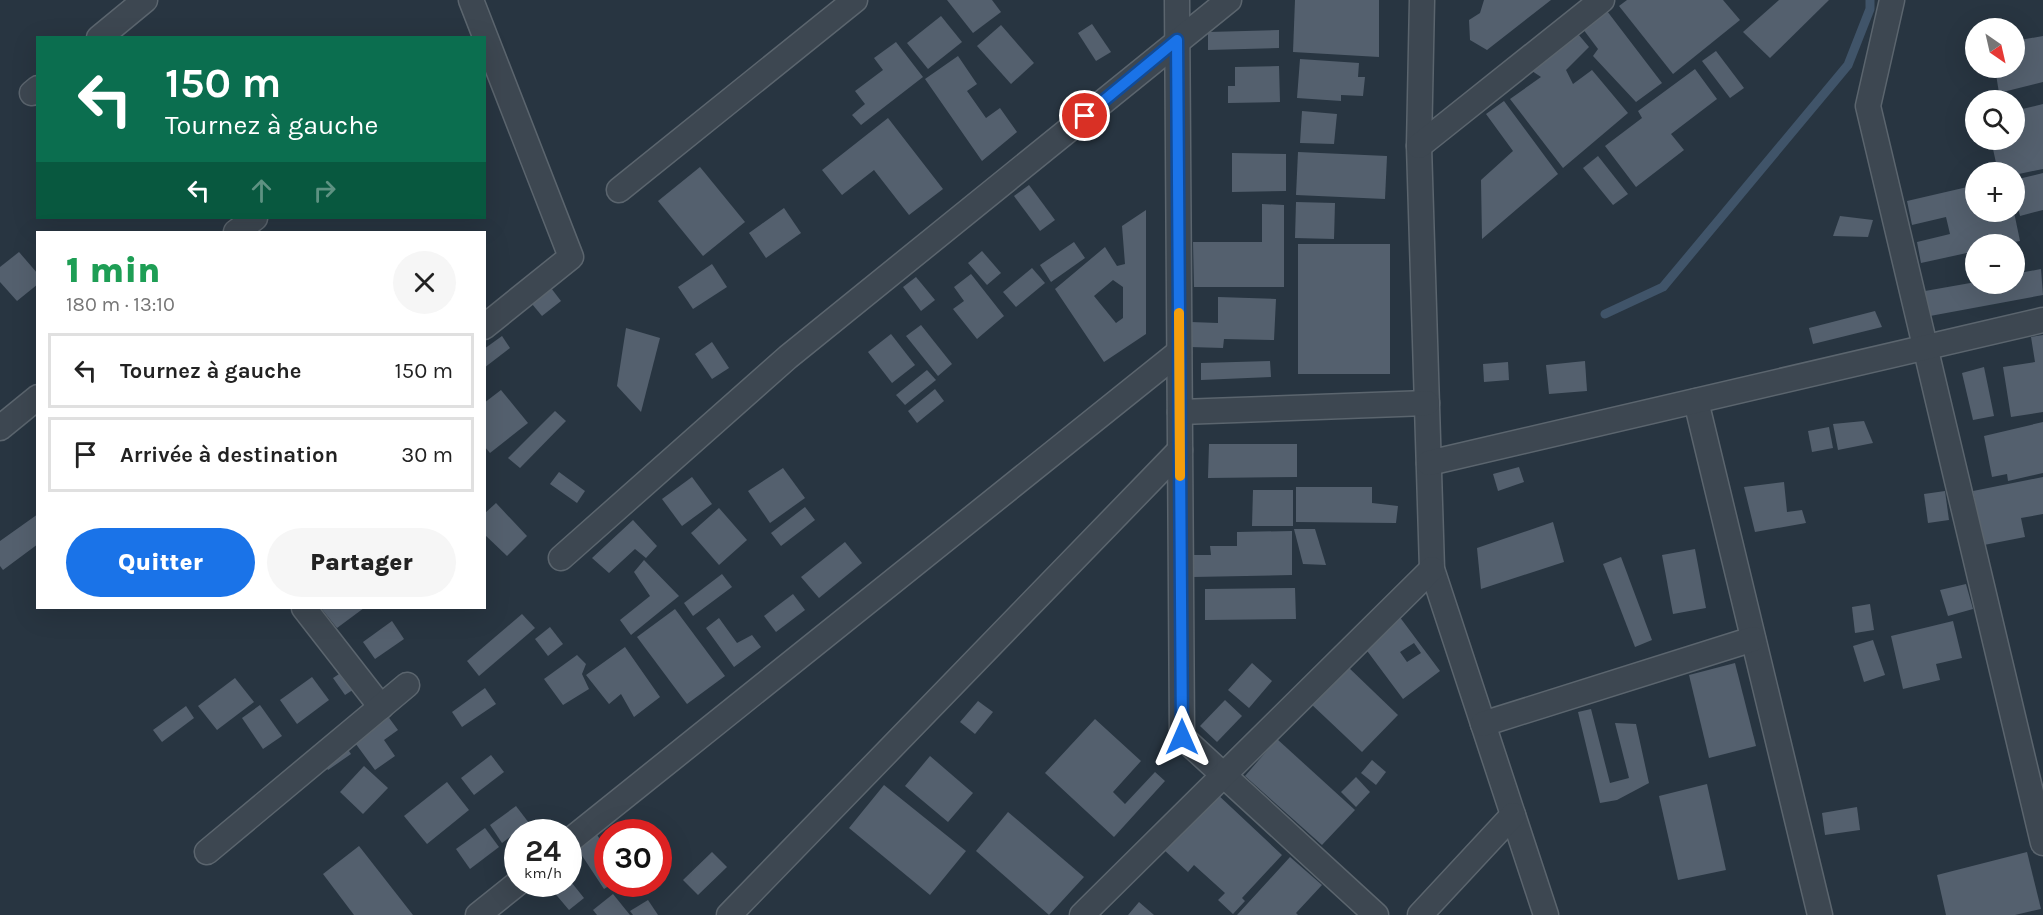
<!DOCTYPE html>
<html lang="fr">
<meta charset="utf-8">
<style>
:root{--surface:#fff;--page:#f6f6f6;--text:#222;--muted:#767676;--line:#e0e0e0;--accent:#1a73e8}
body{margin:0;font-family:Karla,sans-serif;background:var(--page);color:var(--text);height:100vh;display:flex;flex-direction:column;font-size:22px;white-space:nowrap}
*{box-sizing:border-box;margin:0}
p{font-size:20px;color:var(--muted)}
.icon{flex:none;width:33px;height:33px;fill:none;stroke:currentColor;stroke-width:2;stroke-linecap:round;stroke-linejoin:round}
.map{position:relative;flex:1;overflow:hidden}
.drawer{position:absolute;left:36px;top:231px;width:450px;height:378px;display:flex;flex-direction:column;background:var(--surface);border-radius:0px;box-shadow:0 6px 24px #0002}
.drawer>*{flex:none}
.banner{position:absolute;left:36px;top:36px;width:450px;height:183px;border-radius:0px;box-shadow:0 6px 24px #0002;background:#0b6e4f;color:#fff;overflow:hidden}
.needle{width:39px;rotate:146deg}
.controls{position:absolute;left:1965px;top:18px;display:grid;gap:12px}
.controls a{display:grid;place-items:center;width:60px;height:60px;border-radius:50%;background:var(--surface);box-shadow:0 6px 24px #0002;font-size:30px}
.speed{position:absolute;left:504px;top:819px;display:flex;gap:12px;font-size:30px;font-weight:700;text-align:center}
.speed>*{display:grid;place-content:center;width:78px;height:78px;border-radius:50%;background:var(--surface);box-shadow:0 6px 24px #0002;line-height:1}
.speed small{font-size:15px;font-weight:400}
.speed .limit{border:9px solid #d22;background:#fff;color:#111}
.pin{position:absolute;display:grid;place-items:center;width:51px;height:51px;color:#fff;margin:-26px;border:3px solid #fff;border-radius:50%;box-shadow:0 2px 6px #0007}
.me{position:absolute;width:66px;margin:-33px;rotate:0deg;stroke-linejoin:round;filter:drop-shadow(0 0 4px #0008)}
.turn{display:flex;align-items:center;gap:21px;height:126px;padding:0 30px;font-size:27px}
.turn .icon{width:78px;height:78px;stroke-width:2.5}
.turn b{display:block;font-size:42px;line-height:51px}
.lanes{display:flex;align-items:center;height:57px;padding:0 30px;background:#0003;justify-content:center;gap:30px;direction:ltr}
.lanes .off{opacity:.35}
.round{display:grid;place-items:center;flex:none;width:63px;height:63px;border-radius:32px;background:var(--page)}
.overview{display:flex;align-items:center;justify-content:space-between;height:102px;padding:0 30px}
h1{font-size:36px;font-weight:800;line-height:45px;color:#1e9e55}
.cta{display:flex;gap:12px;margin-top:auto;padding:12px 30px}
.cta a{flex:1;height:69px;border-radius:36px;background:var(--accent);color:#fff;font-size:24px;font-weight:800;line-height:69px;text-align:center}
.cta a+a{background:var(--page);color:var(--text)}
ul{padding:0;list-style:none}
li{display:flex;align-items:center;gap:18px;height:75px;margin:0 12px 9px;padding:0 18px;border:3px solid var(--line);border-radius:0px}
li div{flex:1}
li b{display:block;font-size:22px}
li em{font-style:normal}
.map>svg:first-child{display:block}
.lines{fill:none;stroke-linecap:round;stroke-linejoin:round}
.stream{stroke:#405469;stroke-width:9}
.building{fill:#54606e;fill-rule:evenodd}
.minor-casing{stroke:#5b656e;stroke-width:27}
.minor{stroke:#3d4751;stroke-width:24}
.route-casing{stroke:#114b97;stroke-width:15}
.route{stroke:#1a73e8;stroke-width:10}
.slow{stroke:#f59e0b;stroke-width:10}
</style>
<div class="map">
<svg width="2043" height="915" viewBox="0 0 2043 915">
<rect width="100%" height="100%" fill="#283541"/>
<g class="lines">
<!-- stream -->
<polyline class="stream" points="1605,314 1663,287 1848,65 1870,9 1870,0"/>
</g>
<!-- building -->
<g class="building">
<polygon points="947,0 992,0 1001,12 973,33"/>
<polygon points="1295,0 1379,0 1379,57 1293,52"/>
<polygon points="1484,0 1551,0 1487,50 1470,40 1469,20 1480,13"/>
<polygon points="1627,0 1723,0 1740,20 1673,74 1619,6"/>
<polygon points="1779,0 1829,0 1770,58 1743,32"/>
<polygon points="1607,11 1662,83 1636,102 1593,56 1598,49 1583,29"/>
<polygon points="941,16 962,42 928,69 907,43"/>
<polygon points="1092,24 1111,52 1096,61 1078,33"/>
<polygon points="1001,25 1034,63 1011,84 977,46"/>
<polygon points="1279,30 1279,48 1208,50 1208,32"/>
<polygon points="1578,34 1589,47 1566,70 1573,84 1592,70 1628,113 1563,168 1510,99 1541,77 1529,69"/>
<polygon points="2043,36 2043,82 1999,93 1995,68 2014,68 2014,41"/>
<polygon points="896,42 923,77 861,125 852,115 865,104 855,91 883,70 874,58"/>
<polygon points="1716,51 1744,88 1730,98 1702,61"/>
<polygon points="958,56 977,84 967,91 986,118 1000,108 1017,132 982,161 925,79"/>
<polygon points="1300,59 1359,63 1358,77 1365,77 1363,96 1341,95 1341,101 1297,98"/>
<polygon points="1279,66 1280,102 1228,103 1228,86 1235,86 1235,67"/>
<polygon points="1695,69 1717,99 1671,134 1684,150 1636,187 1605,146 1642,118 1638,111"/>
<polygon points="1504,101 1558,174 1482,239 1481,180 1513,151 1486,114"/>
<polygon points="2043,104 2043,169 2014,175 2014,172 1998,172 1991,140 2014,140 2014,111"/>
<polygon points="1302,111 1337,114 1334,144 1300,143"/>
<polygon points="888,118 943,189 909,215 874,170 842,195 822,170"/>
<polygon points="1298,152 1387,156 1385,199 1296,195"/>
<polygon points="1232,153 1286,154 1286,191 1232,192"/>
<polygon points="1598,156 1628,194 1613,205 1583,168"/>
<polygon points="700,167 745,222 703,256 658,201"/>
<polygon points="2043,173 2043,210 2020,216 2014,191 2014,180"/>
<polygon points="1029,185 1055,220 1040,231 1014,196"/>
<polygon points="1976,185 1976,212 2014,212 2020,241 2003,244 1976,244 1976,251 1921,263 1917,242 1950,234 1946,217 1912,225 1907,201"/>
<polygon points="1296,202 1335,203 1334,239 1295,238"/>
<polygon points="1262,204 1284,205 1284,287 1194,287 1193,242 1262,242"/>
<polygon points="784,208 801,233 766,258 749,233"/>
<path d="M1146,210V334L1104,362L1055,289L1105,247L1117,266L1125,264L1122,226ZM1113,280L1123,287V318L1116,323L1094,296Z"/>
<polygon points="1840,216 1873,220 1868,237 1833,236"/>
<polygon points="1074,242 1085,258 1051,282 1040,265"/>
<rect x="1298" y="244" width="92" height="130"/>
<polygon points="982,251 1001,273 987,285 968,263"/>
<polygon points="19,252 38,274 38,284 17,301 0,282 0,267"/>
<polygon points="712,264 727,287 693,309 678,287"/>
<polygon points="1032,268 1045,283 1016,307 1003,292"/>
<polygon points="2041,269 2043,295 1930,316 1925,291 1976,282 1976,284 2014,284 2014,274"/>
<polygon points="971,274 1004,316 977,339 953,309 964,301 954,287"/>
<polygon points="916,277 935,300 921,311 903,287"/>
<polygon points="551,288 561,301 542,316 532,304"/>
<polygon points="1218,297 1276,299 1274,340 1224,339 1223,348 1190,347 1191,322 1218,323"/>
<polygon points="1875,311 1882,327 1813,344 1809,328"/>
<polygon points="921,325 952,364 938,376 906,336"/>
<polygon points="626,328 660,338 641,412 617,386"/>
<polygon points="891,334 915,365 892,383 868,352"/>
<polygon points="2043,335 2043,412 2011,417 2003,367 2035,362 2031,337"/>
<polygon points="502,336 510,348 484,368 484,349"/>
<polygon points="712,342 729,368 712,379 695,354"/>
<polygon points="1270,361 1271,377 1201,380 1201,363"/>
<polygon points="1585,361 1587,391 1549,394 1546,365"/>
<polygon points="1508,362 1509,380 1484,382 1483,364"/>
<polygon points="1984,367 1994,416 1973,420 1962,373"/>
<polygon points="927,370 936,380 905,405 896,395"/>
<polygon points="935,389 944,401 917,423 908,411"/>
<polygon points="501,390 528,423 490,453 484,446 484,403"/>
<polygon points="555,411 566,421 520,468 508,458"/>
<polygon points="1864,421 1873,443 1838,450 1833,424"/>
<polygon points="2043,422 2043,473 2008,481 2007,474 1992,477 1984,436"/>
<polygon points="1829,427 1833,448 1812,452 1808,431"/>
<polygon points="1209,444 1297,444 1297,477 1208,478"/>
<polygon points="1519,467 1524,482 1498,491 1493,474"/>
<polygon points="783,468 805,498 770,523 748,491"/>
<polygon points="559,472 585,491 577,503 550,484"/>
<polygon points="692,477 712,504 682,526 662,499"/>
<polygon points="2043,477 2043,514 2021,518 2025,537 1984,545 1973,491"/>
<polygon points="1784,482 1787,512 1802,510 1806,523 1755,532 1744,487"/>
<polygon points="1296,487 1372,487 1372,503 1398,506 1396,523 1296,522"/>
<polygon points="1253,490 1293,490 1293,526 1252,526"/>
<polygon points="1945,491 1949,520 1928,523 1924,494"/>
<polygon points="496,503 527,536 507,556 484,534 484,514"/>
<polygon points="805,507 815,520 781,546 771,533"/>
<polygon points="719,508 747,540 719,565 691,533"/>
<polygon points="38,514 38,544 3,570 0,566 0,541"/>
<polygon points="633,520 657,546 646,558 635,549 609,573 592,558"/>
<polygon points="1553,522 1564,562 1481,589 1477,548"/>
<polygon points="1294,529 1315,529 1326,565 1303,564"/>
<polygon points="1292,531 1292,575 1193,577 1193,555 1211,555 1210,546 1237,546 1237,532"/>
<polygon points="845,542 862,563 819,598 801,577"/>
<polygon points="1695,549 1706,608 1673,614 1662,555"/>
<polygon points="1621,557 1652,640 1635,647 1603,564"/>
<polygon points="644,560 679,596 631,635 620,620 650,596 634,572"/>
<polygon points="722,574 732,587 693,616 684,603"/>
<polygon points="1966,584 1973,609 1948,616 1940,590"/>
<polygon points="1295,588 1296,619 1205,620 1205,589"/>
<polygon points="793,594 805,610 776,632 764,616"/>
<polygon points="1870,604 1874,630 1855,633 1852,607"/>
<polygon points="321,608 364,608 337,628"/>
<polygon points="675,609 725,676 687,704 637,637"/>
<polygon points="522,614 535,628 479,676 467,661"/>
<path d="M1399,616L1440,671L1403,699L1362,644ZM1414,643L1421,653L1407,662L1400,652Z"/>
<polygon points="719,618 737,643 752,635 761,647 734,667 706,628"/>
<polygon points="392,621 404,639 375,659 363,642"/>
<polygon points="1953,621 1962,658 1936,664 1940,680 1903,689 1891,636"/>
<polygon points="550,627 563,644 548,656 535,639"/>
<polygon points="1873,640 1885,675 1864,682 1853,646"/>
<polygon points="625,647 660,697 634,717 621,694 609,704 586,675"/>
<polygon points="577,655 586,664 582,674 589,689 563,705 544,679"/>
<polygon points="1252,663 1272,681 1249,708 1228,690"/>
<polygon points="1735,663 1756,746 1709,758 1689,675"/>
<polygon points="1347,666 1398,715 1362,752 1310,703"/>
<polygon points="350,667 362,684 345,695 333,678"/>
<polygon points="312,677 329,700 297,724 280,700"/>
<polygon points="235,678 254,702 217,730 198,706"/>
<polygon points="485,688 496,704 462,727 452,712"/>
<polygon points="1225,700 1242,716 1217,742 1200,726"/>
<polygon points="978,701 993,712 975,734 960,722"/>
<polygon points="260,705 282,736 263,749 242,718"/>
<polygon points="186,706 194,718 162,742 153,730"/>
<polygon points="1591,709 1610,783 1629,778 1615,723 1636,724 1649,783 1617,800 1600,803 1578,712"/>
<polygon points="384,711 398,730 384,740 395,756 375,770 350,736"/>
<polygon points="1095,719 1141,761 1113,792 1125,804 1155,772 1165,781 1114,837 1045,773"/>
<polygon points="339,736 351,754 328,770 315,753"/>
<polygon points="1277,739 1355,810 1322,845 1245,776"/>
<polygon points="491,755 504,772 474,795 461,778"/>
<polygon points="930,756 973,793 948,822 905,786"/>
<polygon points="1372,760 1386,772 1376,785 1361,773"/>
<polygon points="364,766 388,788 363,814 340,792"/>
<polygon points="1356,777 1370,792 1356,807 1341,792"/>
<polygon points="447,782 469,810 427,844 404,816"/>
<polygon points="1707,784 1726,870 1678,880 1659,796"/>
<polygon points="884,785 966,851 930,895 849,828"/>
<polygon points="1216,793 1282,855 1242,898 1245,901 1233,914 1218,900 1225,893 1194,865 1188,872 1163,849"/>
<polygon points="516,806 529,823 502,843 490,825"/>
<polygon points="1857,807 1860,830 1825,835 1822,813"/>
<polygon points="1008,812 1084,877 1049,915 976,851"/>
<polygon points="485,828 499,847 470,869 456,849"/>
<polygon points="593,829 608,851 608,884 612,884 604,889 573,842"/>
<polygon points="359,846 413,915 354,915 323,874"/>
<polygon points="712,852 727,867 698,895 683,880"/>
<polygon points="2027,852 2041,909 2015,915 1946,915 1937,875"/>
<polygon points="1290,857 1322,885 1296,913 1298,915 1237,915"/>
<polygon points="568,878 584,898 569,910 547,884 568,884"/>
<polygon points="613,894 630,915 597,915 593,910"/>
<polygon points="648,900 658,915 633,915 630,911"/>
<polygon points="1139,902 1154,915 1128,915"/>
</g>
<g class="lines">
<!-- minor casing -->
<g class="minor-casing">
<g id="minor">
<polyline points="471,0 571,257 484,327"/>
<polyline points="1177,0 1182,737 1376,915"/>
<polyline points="1422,0 1419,146 1432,569 1546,915"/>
<polyline points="1892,0 1868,106 2043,843"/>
<polyline points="99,38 145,0"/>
<polyline points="32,93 38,88"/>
<polyline points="1419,146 1602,0"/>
<polyline points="619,190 855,0"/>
<polyline points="236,232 255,218"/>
<polyline points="1696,401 1820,915"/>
<polyline points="1180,412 1427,403"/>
<polyline points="0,428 38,397"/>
<polyline points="1429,463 2043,320"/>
<polyline points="561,558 788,357 1229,0"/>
<polyline points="304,608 381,707"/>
<polyline points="1483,724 1753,639"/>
<polyline points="568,842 1179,352"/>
<polyline points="207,852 407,685"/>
<polyline points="478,915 518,883"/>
<polyline points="729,915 1180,450"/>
<polyline points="1082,915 1432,569"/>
<polyline points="1420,915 1513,815"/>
</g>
</g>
<!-- minor -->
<use href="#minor" class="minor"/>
</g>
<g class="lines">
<!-- route casing -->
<g class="route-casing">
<polyline id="route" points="1085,116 1177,40 1182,737"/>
</g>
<!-- route -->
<use href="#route" class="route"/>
<!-- slow -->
<polyline class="slow" points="1179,313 1180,476"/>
</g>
</svg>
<div class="controls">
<a><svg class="needle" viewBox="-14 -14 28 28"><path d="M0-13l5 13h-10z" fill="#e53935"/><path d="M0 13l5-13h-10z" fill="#767676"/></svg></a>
<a><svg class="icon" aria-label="search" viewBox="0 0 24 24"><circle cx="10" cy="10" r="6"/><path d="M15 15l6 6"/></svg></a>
<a>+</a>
<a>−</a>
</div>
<div class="speed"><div>24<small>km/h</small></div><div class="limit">30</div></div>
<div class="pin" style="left:1085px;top:116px;background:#d93025"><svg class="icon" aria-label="arrive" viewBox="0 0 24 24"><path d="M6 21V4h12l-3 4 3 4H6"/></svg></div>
<svg class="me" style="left:1182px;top:737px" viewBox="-20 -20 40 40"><path d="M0-17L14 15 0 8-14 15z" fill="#1a73e8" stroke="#fff" stroke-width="4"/></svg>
<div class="banner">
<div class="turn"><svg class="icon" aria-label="left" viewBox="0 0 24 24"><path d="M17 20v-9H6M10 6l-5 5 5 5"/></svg><div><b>150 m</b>Tournez à gauche</div></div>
<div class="lanes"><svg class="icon" aria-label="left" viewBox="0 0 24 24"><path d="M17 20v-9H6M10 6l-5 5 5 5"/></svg><svg class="icon off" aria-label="ahead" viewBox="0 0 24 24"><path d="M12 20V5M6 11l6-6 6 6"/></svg><svg class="icon off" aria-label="right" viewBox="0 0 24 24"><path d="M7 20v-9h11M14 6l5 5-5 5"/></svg></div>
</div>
<section class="drawer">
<div class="overview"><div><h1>1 min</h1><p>180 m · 13:10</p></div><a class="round"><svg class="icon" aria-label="close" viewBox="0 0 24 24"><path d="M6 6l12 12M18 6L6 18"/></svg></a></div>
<ul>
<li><svg class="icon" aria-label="left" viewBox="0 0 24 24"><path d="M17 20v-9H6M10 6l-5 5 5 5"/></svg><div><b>Tournez à gauche</b></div><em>150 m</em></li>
<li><svg class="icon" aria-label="arrive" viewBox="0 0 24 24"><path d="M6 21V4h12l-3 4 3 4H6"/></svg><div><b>Arrivée à destination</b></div><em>30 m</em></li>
</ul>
<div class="cta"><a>Quitter</a><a>Partager</a></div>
</section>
</div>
